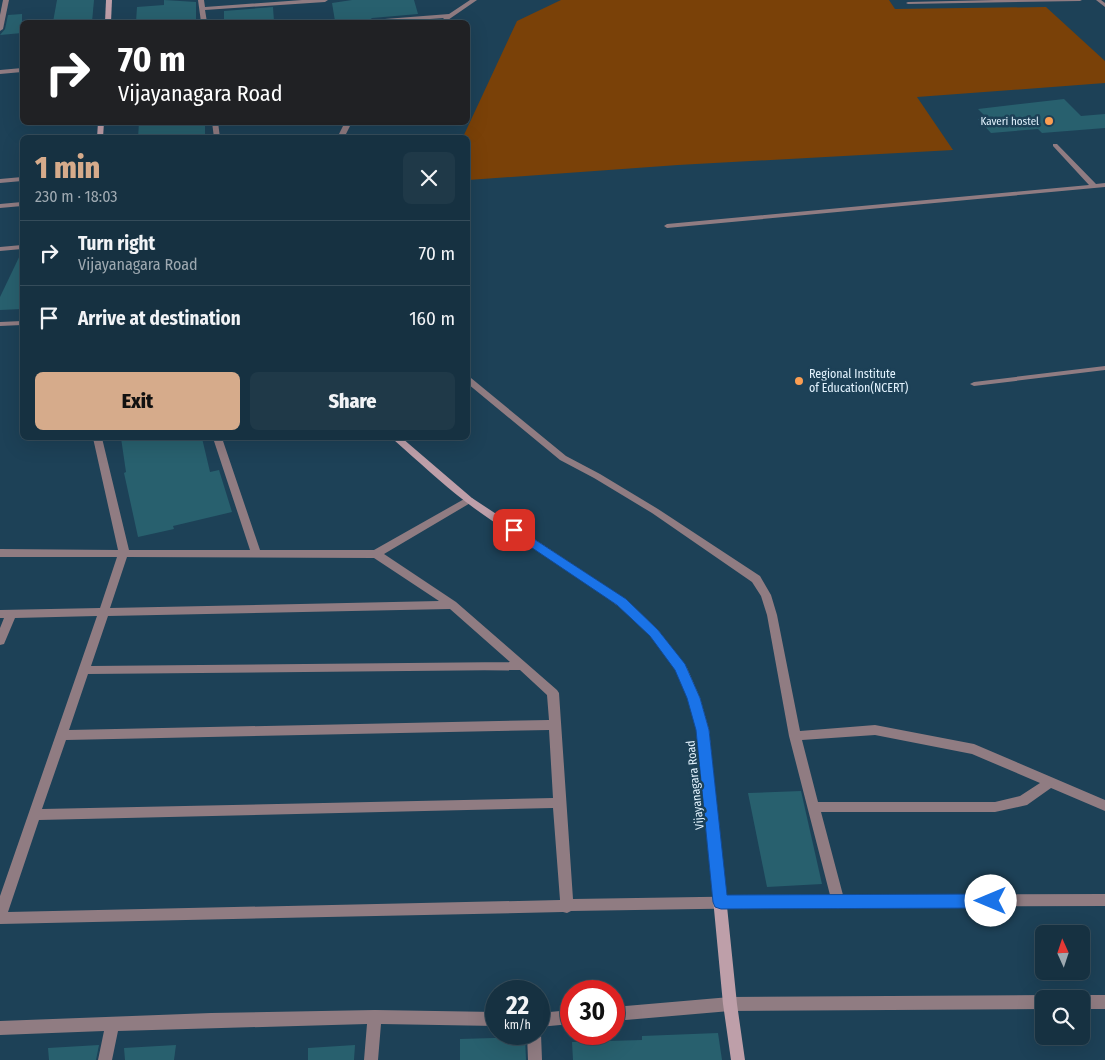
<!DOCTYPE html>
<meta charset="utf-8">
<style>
:root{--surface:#163141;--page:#1f3948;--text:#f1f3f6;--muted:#9ea9b1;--line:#354c5a;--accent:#d6ab8b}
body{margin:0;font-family:"Fira Sans Condensed",sans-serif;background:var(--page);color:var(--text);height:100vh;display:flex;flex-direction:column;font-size:19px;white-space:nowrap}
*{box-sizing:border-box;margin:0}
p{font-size:16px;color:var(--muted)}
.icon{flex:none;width:28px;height:28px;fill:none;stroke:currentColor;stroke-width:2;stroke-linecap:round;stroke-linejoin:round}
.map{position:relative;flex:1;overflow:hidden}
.panel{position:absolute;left:20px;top:135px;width:450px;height:305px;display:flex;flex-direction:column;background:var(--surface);border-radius:8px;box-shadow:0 5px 20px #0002,0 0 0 1px var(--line)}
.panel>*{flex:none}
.banner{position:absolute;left:20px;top:20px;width:450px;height:105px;border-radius:8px;box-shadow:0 5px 20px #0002,0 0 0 1px var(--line);background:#202124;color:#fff;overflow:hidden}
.needle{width:32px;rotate:357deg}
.fabs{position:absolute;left:1035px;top:925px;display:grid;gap:10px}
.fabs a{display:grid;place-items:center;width:55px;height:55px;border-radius:8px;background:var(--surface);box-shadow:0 5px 20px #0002,0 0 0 1px var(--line);font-size:25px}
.speed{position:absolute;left:485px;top:980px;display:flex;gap:10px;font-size:25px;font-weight:700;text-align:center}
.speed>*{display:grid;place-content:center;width:65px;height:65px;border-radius:50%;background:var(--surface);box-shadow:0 5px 20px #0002,0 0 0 1px var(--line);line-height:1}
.speed small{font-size:12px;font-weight:400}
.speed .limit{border:8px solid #d22;background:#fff;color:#111}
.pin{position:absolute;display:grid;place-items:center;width:42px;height:42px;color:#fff;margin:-21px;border-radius:10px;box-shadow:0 2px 8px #0006}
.me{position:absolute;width:55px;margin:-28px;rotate:270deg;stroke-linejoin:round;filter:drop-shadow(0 0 4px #0008)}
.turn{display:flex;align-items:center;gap:18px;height:105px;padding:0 15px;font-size:22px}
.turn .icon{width:65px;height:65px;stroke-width:2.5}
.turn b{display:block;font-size:35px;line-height:42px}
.round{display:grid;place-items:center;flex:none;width:52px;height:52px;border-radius:8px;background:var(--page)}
.summary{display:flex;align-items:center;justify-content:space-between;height:85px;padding:0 15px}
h1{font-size:30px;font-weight:800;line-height:38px;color:var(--accent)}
.action{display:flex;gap:10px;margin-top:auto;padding:10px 15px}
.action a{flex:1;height:58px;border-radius:8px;background:var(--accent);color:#111;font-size:20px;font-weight:800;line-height:58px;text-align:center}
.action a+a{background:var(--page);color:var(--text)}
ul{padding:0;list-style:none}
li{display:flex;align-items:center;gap:15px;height:65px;padding:0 15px;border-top:1px solid var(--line)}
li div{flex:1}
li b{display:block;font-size:19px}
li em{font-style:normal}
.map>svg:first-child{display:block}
.green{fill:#7a4108}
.building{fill:#28606e}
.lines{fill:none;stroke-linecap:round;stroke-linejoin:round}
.lane{fill:#907c82;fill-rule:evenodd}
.street{fill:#907c82;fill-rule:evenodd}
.secondary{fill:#be9fa9;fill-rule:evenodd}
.route{fill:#1a73e8;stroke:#114b97}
.poi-dot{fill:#fb9e52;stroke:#1d4157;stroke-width:2}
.labels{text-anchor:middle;stroke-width:5;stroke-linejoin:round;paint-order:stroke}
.far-poi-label{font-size:11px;fill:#e3f3fe;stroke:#1d4157;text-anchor:end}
.poi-label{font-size:12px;fill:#e3f3fe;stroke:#1d4157;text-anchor:start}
.street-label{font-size:12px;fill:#e3f3fe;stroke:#1d4157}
</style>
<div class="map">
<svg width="1105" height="1060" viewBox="0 0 1105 1060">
<rect width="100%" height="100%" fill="#1d4157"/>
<!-- green -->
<polygon class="green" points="561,0 889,0 895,9 1046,7 1105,61 1105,83 917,97 953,150 678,165 468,180 468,138 463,137 517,21"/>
<!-- building -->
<g class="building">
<polygon points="57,0 94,0 92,22 53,22"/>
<polygon points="164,0 196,2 196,22 136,22 137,7 164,5"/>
<polygon points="352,0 414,0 418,14 372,18 367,22 335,21 332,3"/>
<polygon points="273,7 274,22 224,22 224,11"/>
<polygon points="22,14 22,33 0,35 5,29 8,15"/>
<polygon points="1064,99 1081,116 1105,114 1105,128 1042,133 1038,129 991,133 978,119 987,118 978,109"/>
<polygon points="139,122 205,122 205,138 138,138"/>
<polygon points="22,251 22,309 0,310 0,297"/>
<polygon points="121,438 202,438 210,472 219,470 232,512 173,526 174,529 138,537 124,473 126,472"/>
<polygon points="801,791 822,884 767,887 748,793"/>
<polygon points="718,1033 722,1060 573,1060 572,1042 642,1040 642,1036"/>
<polygon points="525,1037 526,1060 460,1060 460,1039"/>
<polygon points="99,1045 96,1060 49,1060 48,1048"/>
<polygon points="176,1045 174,1060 125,1060 124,1048"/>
<polygon points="355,1045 354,1060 308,1060 308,1048"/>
</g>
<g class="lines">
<!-- lane -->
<g class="lane">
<polygon points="995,0 1082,0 1080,1 908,4 906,3 908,2"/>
<polygon points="1096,0 1101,0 1105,3 1105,7"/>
<polygon points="1053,144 1057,144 1096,184 1105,183 1105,187 667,228 664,226 667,224 1089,185 1053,146"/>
<polygon points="1105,366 1105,370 974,386 970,384 974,382"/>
</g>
<!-- street -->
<g class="street">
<polygon points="3,0 9,0 3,29 0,31 0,15"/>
<polygon points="198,0 204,0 205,7 302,0 328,0 325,2 205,10 207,22 201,22"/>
<polygon points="470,0 477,0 445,22 442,20 444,18 388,22 369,22 372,20 449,14"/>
<polygon points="22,68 22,72 0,74 0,70"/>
<polygon points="212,122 218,122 220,138 214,138"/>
<polygon points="345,122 352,122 344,138 337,138"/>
<polygon points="22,177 22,181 0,183 0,179"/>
<polygon points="22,202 22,206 0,208 0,204"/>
<polygon points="22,245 22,249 0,251 0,247"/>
<polygon points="22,321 22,325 0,326 0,322"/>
<path d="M468,377L471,378L566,456L600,474L658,509L760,576L771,595L777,615L800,731L875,725L974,744L1105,800V811L1051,788L1027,805L995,812H821L843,895L1105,894V906L842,907L838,909L834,907L571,911L567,913L563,912L0,924V896L97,616L15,618L4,644L0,645V628L4,618H0V610L100,608L117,557H0V549L118,550L93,438H102L129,550H250L213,438H222L260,550H374L466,498H472L474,500L472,502L384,554L456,602L557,690L559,693L573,899L830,895L789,736L767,615L761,596L752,582L652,513L594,478L560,460L468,384ZM127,557L374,558L439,601L110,608ZM450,609L510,662L91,666L108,616ZM520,670L547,695L549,720L69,730L88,674ZM549,730L553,798L42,809L66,740ZM875,735L972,754L1040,783L1020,796L995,802H818L802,740ZM553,808L560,900L8,912L39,820Z"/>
<polygon points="1044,995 1050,999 1044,999 1044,1009 730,1011 614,1021 614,1007 730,997"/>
<polygon points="1081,995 1105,995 1105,1009 1081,1009 1081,999 1075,999"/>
<polygon points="375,1010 496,1012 496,1026 381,1024 378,1060 364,1060 367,1024 118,1031 112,1060 98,1060 104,1031 0,1035 0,1021 211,1013"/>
<polygon points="571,1010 571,1024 539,1027 539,1013"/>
<polygon points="539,1029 541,1034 542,1060 528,1060 527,1034 539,1034"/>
</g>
<!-- secondary -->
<g class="secondary">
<polygon points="106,0 112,0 111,22 105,22"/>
<polygon points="98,122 104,122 103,138 97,138"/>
<path d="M393,438H402L472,498L625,599L658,630L687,668L700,698L709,730L737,1004L745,1060H731L723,1004L697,730C692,710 687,687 676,669C627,593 536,556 466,502C441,483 418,461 394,440Z"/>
</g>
</g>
<!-- route -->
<polygon class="route" points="514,526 626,599 658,630 685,664 700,698 709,730 727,895 991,894 996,896 998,901 996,906 991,908 721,909 715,907 713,902 696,730 687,698 675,670 650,636 617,605 510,533 509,530 510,528"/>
<!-- markers -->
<g class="poi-dot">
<circle cx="1049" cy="121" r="5"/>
<circle cx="799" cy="381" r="5"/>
</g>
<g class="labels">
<!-- far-poi labels -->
<g class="far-poi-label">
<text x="1039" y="125">Kaveri hostel</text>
</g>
<!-- poi labels -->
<g class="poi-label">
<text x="809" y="378">Regional Institute<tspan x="809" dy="14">of Education(NCERT)</tspan></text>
</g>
<!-- street labels -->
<g class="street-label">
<text transform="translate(695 785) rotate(-96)" y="4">Vijayanagara Road</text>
</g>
</g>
</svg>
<div class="fabs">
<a><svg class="needle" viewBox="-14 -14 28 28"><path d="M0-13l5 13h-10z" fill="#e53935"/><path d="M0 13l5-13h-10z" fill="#9ea9b1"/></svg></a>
<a><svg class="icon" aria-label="search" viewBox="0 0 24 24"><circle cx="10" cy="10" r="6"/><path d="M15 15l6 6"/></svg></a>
</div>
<div class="speed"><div>22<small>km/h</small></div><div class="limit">30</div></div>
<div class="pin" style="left:514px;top:530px;background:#d93025"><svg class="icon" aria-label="arrive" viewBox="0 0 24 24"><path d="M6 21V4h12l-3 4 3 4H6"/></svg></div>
<svg class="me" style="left:991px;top:901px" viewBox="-20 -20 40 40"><circle r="19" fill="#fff"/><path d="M0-13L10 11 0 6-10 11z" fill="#1a73e8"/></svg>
<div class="banner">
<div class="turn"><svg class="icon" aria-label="right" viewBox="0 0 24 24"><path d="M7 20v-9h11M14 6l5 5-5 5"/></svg><div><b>70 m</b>Vijayanagara Road</div></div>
</div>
<section class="panel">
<div class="summary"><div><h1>1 min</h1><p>230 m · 18:03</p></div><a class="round"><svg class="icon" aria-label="close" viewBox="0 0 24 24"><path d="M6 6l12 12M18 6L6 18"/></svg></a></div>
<ul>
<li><svg class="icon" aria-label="right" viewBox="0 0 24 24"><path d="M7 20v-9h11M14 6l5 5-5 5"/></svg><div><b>Turn right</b><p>Vijayanagara Road</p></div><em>70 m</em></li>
<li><svg class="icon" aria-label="arrive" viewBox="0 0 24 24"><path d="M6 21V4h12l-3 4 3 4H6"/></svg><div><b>Arrive at destination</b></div><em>160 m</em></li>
</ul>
<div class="action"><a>Exit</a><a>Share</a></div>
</section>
</div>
